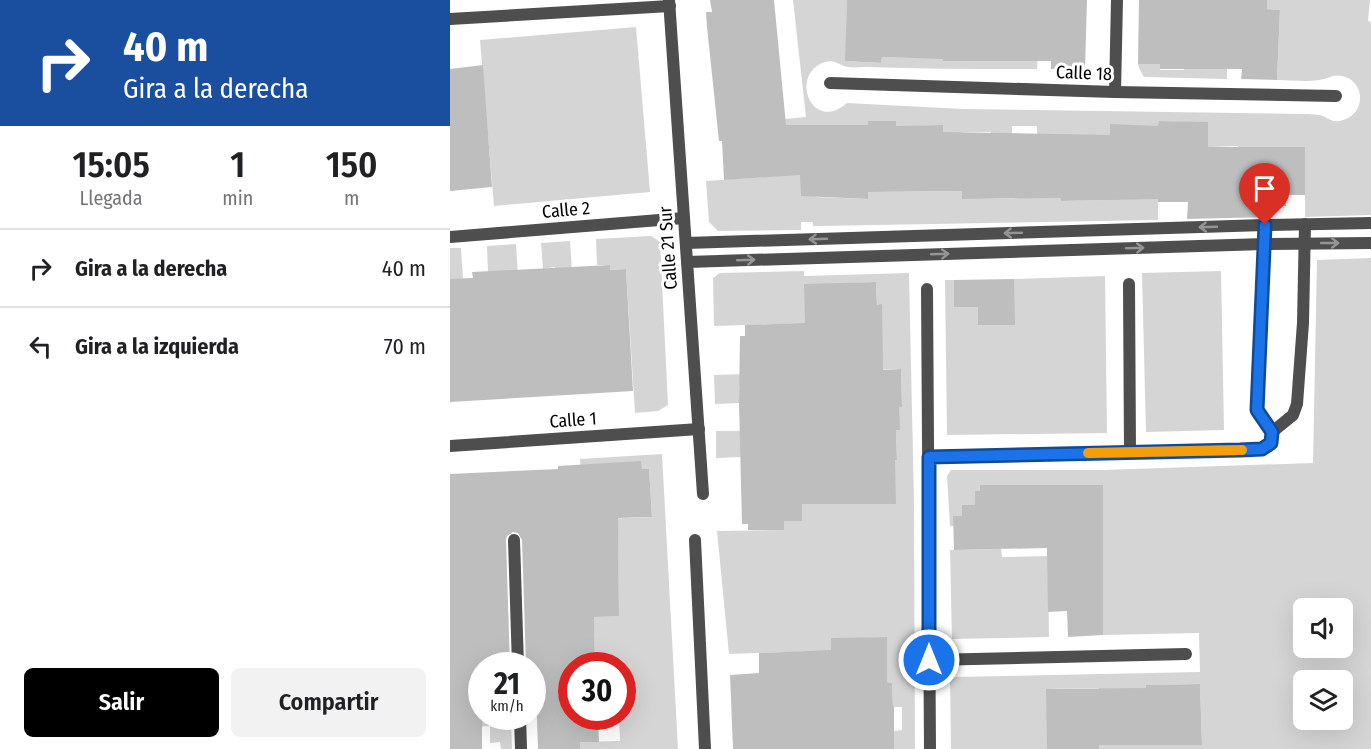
<!DOCTYPE html>
<html lang="es">
<style>
:root{--surface:#fff;--page:#f2f2f2;--text:#202124;--muted:#757577;--line:#e0e0e0;--accent:#000}
body{margin:0;font-family:"Fira Sans Condensed",sans-serif;background:var(--page);color:var(--text);height:100vh;display:flex;flex-direction:column;font-size:22px;white-space:nowrap}
*{box-sizing:border-box;margin:0}
p{font-size:20px;color:var(--muted)}
.icon{flex:none;width:33px;height:33px;fill:none;stroke:currentColor;stroke-width:2;stroke-linecap:round;stroke-linejoin:round}
.map{position:relative;flex:1;overflow:hidden}
.sheet{display:flex;flex-direction:column;background:var(--surface);width:450px}
.sheet>*{flex:none}
.top-card{background:#1a4fa0;color:#fff;overflow:hidden}
.fabs{position:absolute;left:843px;top:598px;display:grid;gap:12px}
.fabs a{display:grid;place-items:center;width:60px;height:60px;border-radius:9px;background:var(--surface);box-shadow:0 6px 24px #0002;font-size:30px}
.speed{position:absolute;left:18px;top:652px;display:flex;gap:12px;font-size:30px;font-weight:700;text-align:center}
.speed>*{display:grid;place-content:center;width:78px;height:78px;border-radius:50%;background:var(--surface);box-shadow:0 6px 24px #0002;line-height:1}
.speed small{font-size:15px;font-weight:400}
.speed .limit{border:9px solid #d22;background:#fff;color:#111}
.pin{position:absolute;display:grid;place-items:center;width:51px;height:51px;color:#fff;margin:-62px -26px;border-radius:50% 50% 50% 0;rotate:-45deg;box-shadow:0 0 6px #0007}
.pin .icon{rotate:45deg}
.me{position:absolute;width:66px;margin:-33px;rotate:0deg;stroke-linejoin:round;filter:drop-shadow(0 0 4px #0008)}
.turn{display:flex;align-items:center;gap:21px;height:126px;padding:0 24px;font-size:27px}
.turn .icon{width:78px;height:78px;stroke-width:2.5}
.turn b{display:block;font-size:42px;line-height:51px}
.eta{display:flex;justify-content:space-evenly;align-items:center;height:102px;text-align:center}
.eta b{font-size:36px;font-weight:600;line-height:42px}
.action{display:flex;gap:12px;margin-top:auto;padding:12px 24px}
.action a{flex:1;height:69px;border-radius:9px;background:var(--accent);color:#fff;font-size:24px;font-weight:600;line-height:69px;text-align:center}
.action a+a{background:var(--page);color:var(--text)}
ul{padding:0;list-style:none}
li{display:flex;align-items:center;gap:18px;height:78px;padding:0 24px;border-top:2px solid var(--line)}
li div{flex:1}
li b{display:block;font-size:22px}
li em{font-style:normal}
main{display:flex;flex:1;min-height:0}
.map>svg:first-child{display:block}
.green{fill:#d5d5d5;fill-rule:evenodd}
.building{fill:#bebebe}
.lines{fill:none;stroke-linecap:round;stroke-linejoin:round}
.street{stroke:#4e4e4e;stroke-width:12}
.oneway{stroke:#959595}
.route-casing{stroke:#114b97;stroke-width:15}
.route{stroke:#1a73e8;stroke-width:10}
.slow{stroke:#f59e0b;stroke-width:10}
.labels{text-anchor:middle;stroke-width:6;stroke-linejoin:round;paint-order:stroke}
.street-label{font-size:18px;fill:#000;stroke:#fff}
</style>
<main>
<section class="sheet">
<div class="top-card">
<div class="turn"><svg class="icon" aria-label="right" viewBox="0 0 24 24"><path d="M7 20v-9h11M14 6l5 5-5 5"/></svg><div><b>40 m</b>Gira a la derecha</div></div>
</div>
<div class="eta">
<div><b>15:05</b><p>Llegada</p></div>
<div><b>1</b><p>min</p></div>
<div><b>150</b><p>m</p></div>
</div>
<ul>
<li><svg class="icon" aria-label="right" viewBox="0 0 24 24"><path d="M7 20v-9h11M14 6l5 5-5 5"/></svg><div><b>Gira a la derecha</b></div><em>40 m</em></li>
<li><svg class="icon" aria-label="left" viewBox="0 0 24 24"><path d="M17 20v-9H6M10 6l-5 5 5 5"/></svg><div><b>Gira a la izquierda</b></div><em>70 m</em></li>
</ul>
<div class="action"><a>Salir</a><a>Compartir</a></div>
</section>
<div class="map">
<svg width="921" height="749" viewBox="0 0 921 749">
<rect width="100%" height="100%" fill="#fff"/>
<!-- green -->
<g class="green">
<path d="M343,0H397L396,61L431,63L432,57L471,58L588,50L587,69C530,69 473,69 416,67C410,67 403,68 397,67C389,65 385,59 375,62C338,74 362,134 397,103L513,109L855,114C859,114 864,114 869,115C877,116 880,123 890,121C917,115 916,81 892,76C883,74 878,79 869,80C856,82 841,80 827,80L830,10L817,9V0H920L918,21L921,22V215L855,217V147H804L788,159V146L761,147V161L738,122L709,121L708,133L685,125H660V158L587,134V126H562V140H541V132H513L493,138V125L466,126L446,133V121H418V153L408,145L407,125H357L361,174L366,197L418,199V192L512,191L513,199H562L611,192V201L660,200L708,190V220L369,226H363V222H351V230L268,231L259,222L256,181L328,176L324,120L356,117Z"/>
<polygon points="736,0 742,69 777,69 777,79 694,77 689,68 688,64 710,64 710,70 734,70"/>
<polygon points="186,27 200,192 44,206 30,40"/>
<polygon points="201,236 210,242 218,405 208,411 185,413 176,269 160,270 159,265 147,265 146,239"/>
<polygon points="120,241 122,272 105,273 105,267 93,269 91,243"/>
<polygon points="66,244 68,276 38,272 37,246"/>
<polygon points="0,248 11,248 13,279 0,279"/>
<path d="M921,258V749H649V688L597,689V749H501L500,677L750,672L749,633L653,635L652,577L598,568L599,637L502,639L500,550L551,549L552,557L597,556V548L652,547L653,485H531L530,491H525V505H512V516L503,526H500L497,476L501,470H653L863,463L867,260ZM854,609H892V648H854ZM854,681H892V720H854ZM750,684L752,745H696V685Z"/>
<path d="M354,271V276L459,273L464,503L465,749H444V731L452,730V707H443L442,683L437,682L436,637L381,639V683L371,651L279,654L267,531L334,530V521H352V504H372L434,461L447,460L446,430L435,407H452L451,369L369,372L367,323L264,326L263,278L270,273ZM426,282L427,305H432V322L374,284Z"/>
<polygon points="771,271 774,430 696,432 692,273"/>
<polygon points="655,276 657,433 497,435 495,280 504,280 505,307 528,307 528,325 564,325 564,279"/>
<polygon points="295,374 289,387 289,403 265,404 264,375"/>
<polygon points="266,431 295,431 291,457 266,458"/>
<path d="M212,454L228,749H130V742L170,741L169,717H172V666H145L144,624L112,617L169,616L168,532L134,533L130,459ZM199,470L202,517L150,519Z"/>
<polygon points="0,698 32,717 61,717 62,749 51,749 50,742 40,743 40,726 22,727"/>
</g>
<!-- building -->
<g class="building">
<polygon points="260,0 324,0 336,125 418,125 418,121 446,121 446,126 493,125 493,132 660,135 660,124 708,126 709,121 758,122 758,147 855,147 855,195 836,195 836,206 819,206 819,217 737,219 738,202 708,202 708,199 611,201 611,198 512,199 512,191 418,192 418,199 351,196 350,175 274,180 272,141 269,141 257,27 256,12 262,12"/>
<polygon points="397,0 637,0 635,69 601,69 601,61 493,61 493,59 432,57 431,63 395,61"/>
<polygon points="689,0 817,0 817,9 830,10 827,80 791,79 792,69 710,69 710,64 688,64"/>
<polygon points="33,65 42,187 0,191 0,69"/>
<polygon points="160,265 160,270 176,269 183,391 0,402 0,279 23,278 22,272"/>
<polygon points="564,279 565,325 528,325 528,307 504,307 504,280"/>
<polygon points="426,282 427,305 432,304 433,370 451,369 452,407 449,407 450,430 446,430 447,460 445,460 446,504 352,504 352,521 334,521 334,530 298,530 298,524 292,524 289,403 290,336 295,336 295,325 355,323 354,284"/>
<polygon points="191,461 192,469 199,469 202,517 168,518 169,616 144,617 145,666 122,666 122,717 148,717 149,742 130,742 130,749 88,749 85,666 76,666 72,540 68,533 63,532 57,536 56,540 60,666 32,666 32,749 0,749 0,474 108,469 108,466"/>
<polygon points="530,485 653,485 653,635 618,637 617,611 598,612 597,548 504,550 503,516 512,516 512,505 525,505 525,491 530,491"/>
<polygon points="437,637 437,682 442,683 443,707 444,706 444,749 283,749 280,675 309,673 309,653 381,650 381,638"/>
<polygon points="750,684 752,745 649,745 649,749 597,749 596,689 696,688 696,685"/>
</g>
<g class="lines">
<!-- street -->
<g class="street">
<polyline points="219,0 253,494"/>
<polyline points="0,19 220,6"/>
<polyline points="380,83 665,92 886,96"/>
<polyline points="665,92 667,0"/>
<polyline points="0,237 234,218"/>
<polyline points="236,243 815,225 921,223"/>
<polyline points="237,262 814,244 921,243"/>
<polyline points="679,284 680,452"/>
<polyline points="477,289 480,749"/>
<polyline points="822,432 843,415 847,404 853,323 855,224"/>
<polyline points="0,446 249,429"/>
<polyline points="479,457 790,450 812,449 821,443 822,432 807,410 810,323 815,225"/>
<polyline points="64,540 68,666"/>
<polyline points="245,540 255,749"/>
<polyline points="479,660 736,654"/>
<polyline points="70,717 71,749"/>
</g>
</g>
<!-- one-way arrows -->
<defs><path id="oneway-shaft" d="M-6 0H5M1.5-3L5.5 0L1.5 3" fill="none" stroke-width="1.6" stroke-linecap="round" stroke-linejoin="round" transform="scale(1.5)"/></defs>
<g class="oneway">
<use href="#oneway-shaft" transform="translate(758 227) rotate(178)"/>
<use href="#oneway-shaft" transform="translate(563 233) rotate(178)"/>
<use href="#oneway-shaft" transform="translate(368 239) rotate(178)"/>
<use href="#oneway-shaft" transform="translate(880 243)"/>
<use href="#oneway-shaft" transform="translate(685 248) rotate(-2)"/>
<use href="#oneway-shaft" transform="translate(490 254) rotate(-2)"/>
<use href="#oneway-shaft" transform="translate(296 260) rotate(-2)"/>
</g>
<g class="lines">
<!-- route casing -->
<g class="route-casing">
<polyline id="route" points="479,660 479,457 790,450 812,449 821,443 822,432 807,410 815,225"/>
</g>
<!-- route -->
<use href="#route" class="route"/>
<!-- slow -->
<polyline class="slow" points="638,453 792,450"/>
</g>
<g class="labels">
<!-- street labels -->
<g class="street-label">
<text transform="translate(634 73) rotate(2)" y="6">Calle 18</text>
<text transform="translate(116 210) rotate(-5)" y="6">Calle 2</text>
<text transform="translate(218 248) rotate(-94)" y="6">Calle 21 Sur</text>
<text transform="translate(123 420) rotate(-4)" y="6">Calle 1</text>
</g>
</g>
</svg>
<div class="fabs">
<a><svg class="icon" aria-label="sound" viewBox="0 0 24 24"><path d="M4 9h4l5-4v14l-5-4H4zM17 9q2 3 0 6"/></svg></a>
<a><svg class="icon" aria-label="layers" viewBox="0 0 24 24"><path d="M12 4l9 5-9 5-9-5zM3 14l9 5 9-5"/></svg></a>
</div>
<div class="speed"><div>21<small>km/h</small></div><div class="limit">30</div></div>
<div class="pin" style="left:815px;top:225px;background:#d93025"><svg class="icon" aria-label="arrive" viewBox="0 0 24 24"><path d="M6 21V4h12l-3 4 3 4H6"/></svg></div>
<svg class="me" style="left:479px;top:660px" viewBox="-20 -20 40 40"><circle r="17" fill="#1a73e8" stroke="#fff" stroke-width="3"/><path d="M0-11L8 9 0 5-8 9z" fill="#fff"/></svg>
</div>
</main>
